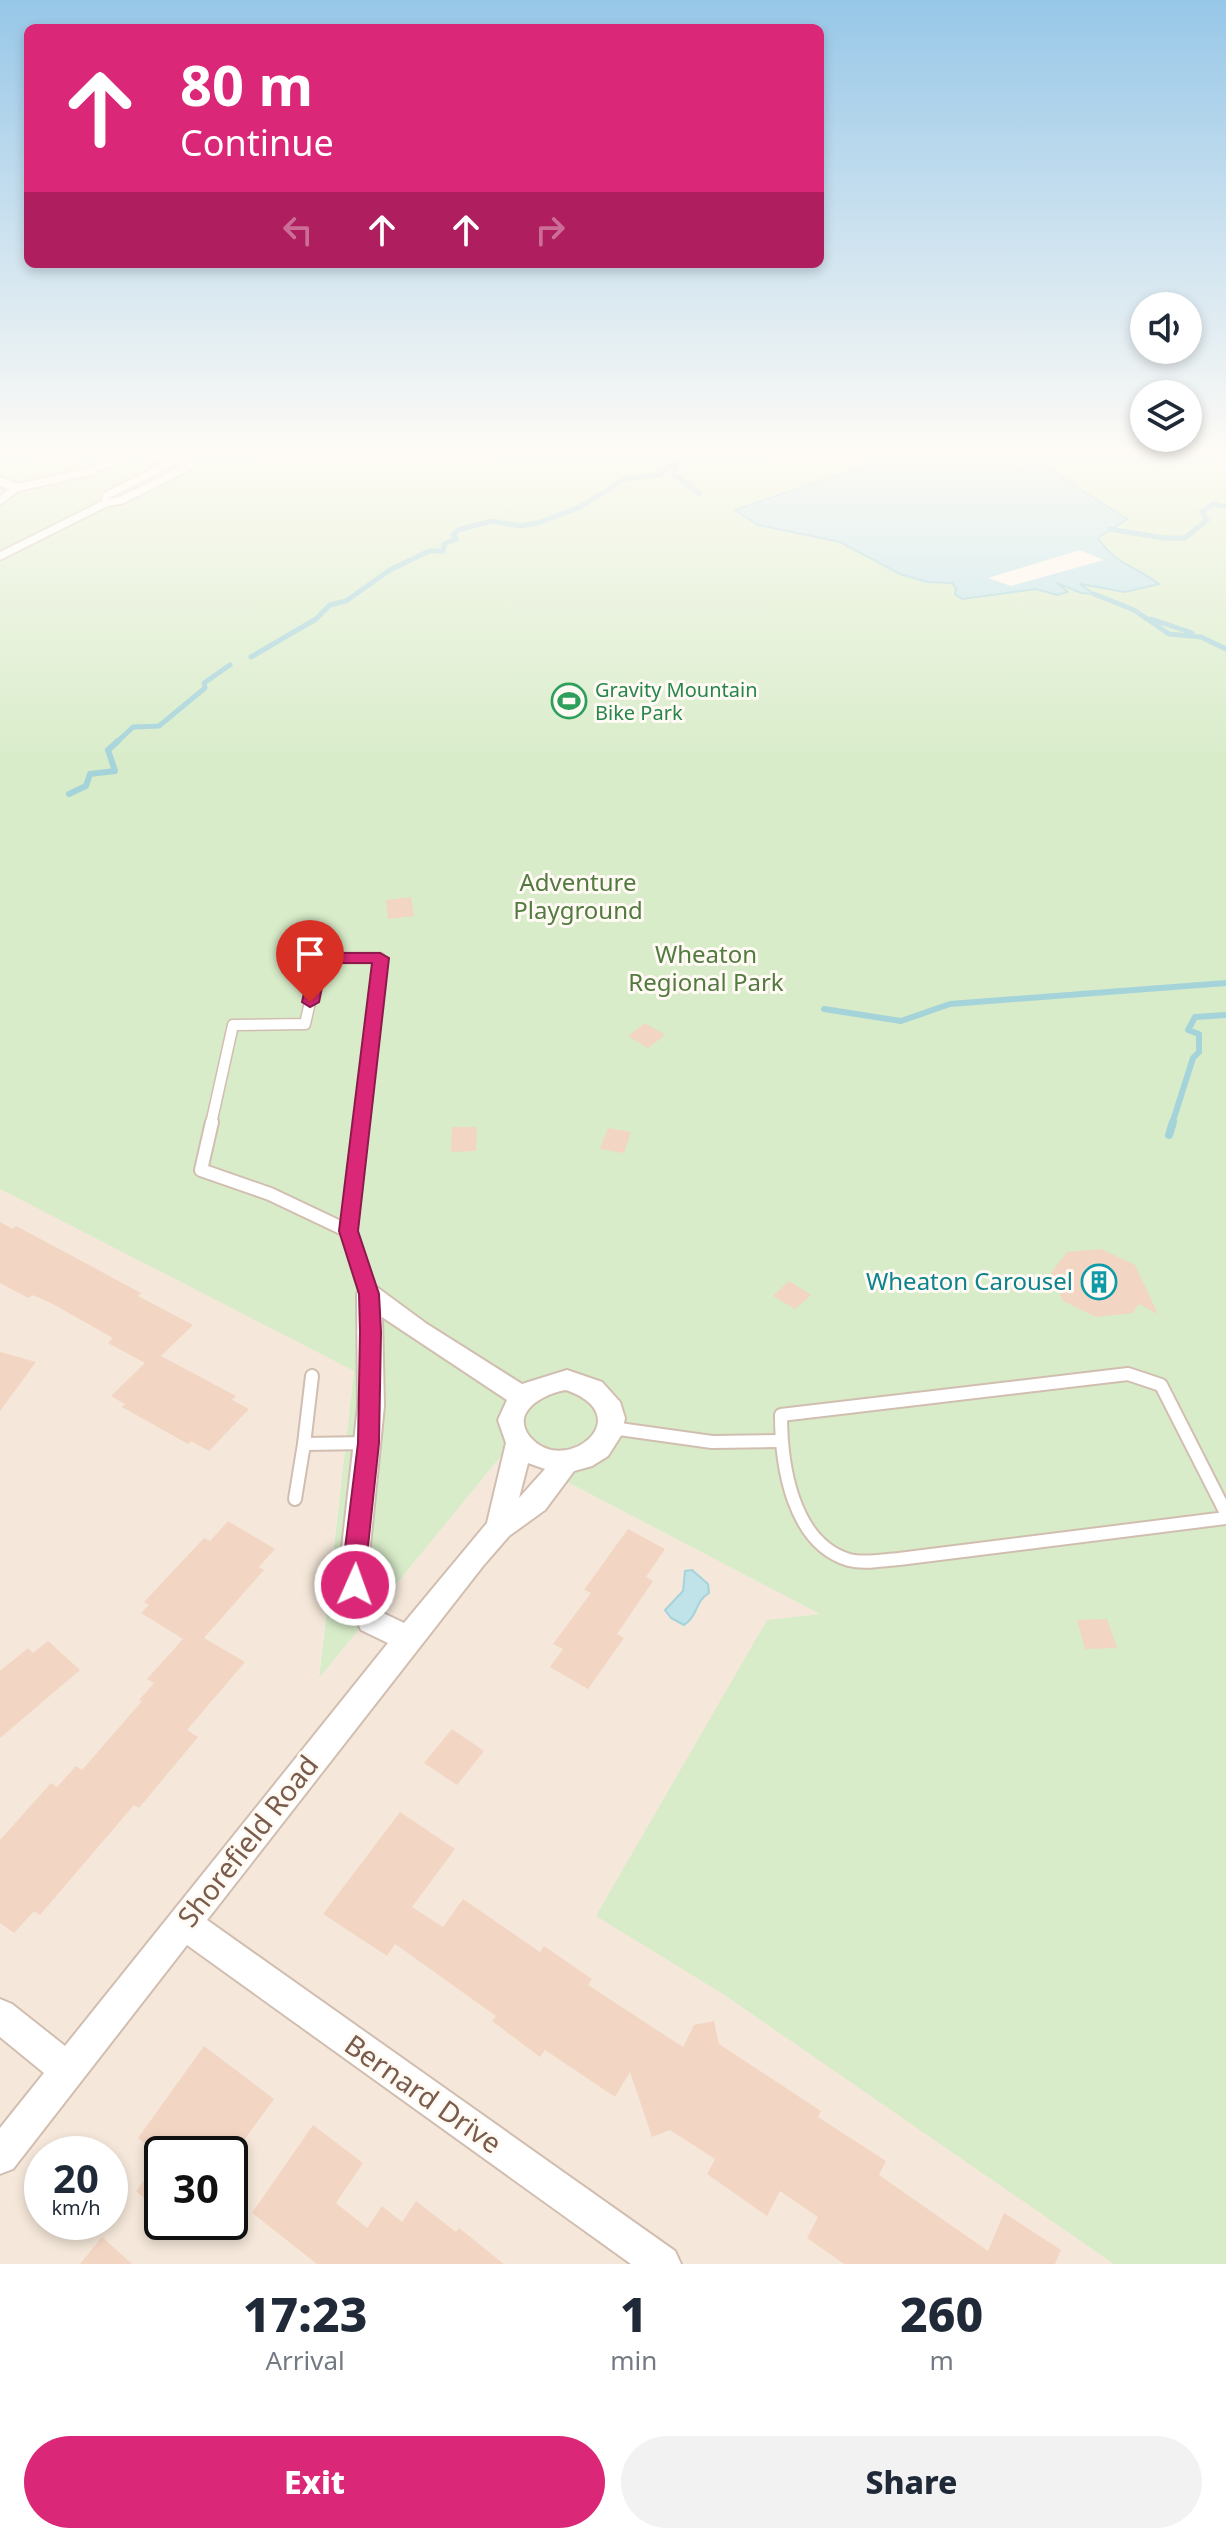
<!DOCTYPE html>
<style>
:root{--surface:#fff;--page:#f2f2f3;--text:#1f2937;--muted:#747a83;--accent:#db2777}
body{margin:0;font-family:"Noto Sans",sans-serif;background:var(--page);color:var(--text);height:100vh;display:flex;flex-direction:column;font-size:30px;white-space:nowrap}
*{box-sizing:border-box;margin:0}
p{font-size:26px;color:var(--muted)}
.icon{flex:none;width:44px;height:44px;fill:none;stroke:currentColor;stroke-width:2;stroke-linecap:round;stroke-linejoin:round}
.map{position:relative;height:2264px;overflow:hidden}
.details{display:flex;flex-direction:column;background:var(--surface);flex:1}
.details>*{flex:none}
.top-card{position:absolute;left:24px;top:24px;width:800px;height:244px;border-radius:12px;box-shadow:0 4px 12px #0003;background:#db2777;color:#fff;overflow:hidden}
.fabs{position:absolute;left:1130px;top:292px;display:grid;gap:16px}
.fabs a{display:grid;place-items:center;width:72px;height:72px;border-radius:50%;background:var(--surface);box-shadow:0 4px 12px #0003;font-size:40px}
.speed{position:absolute;left:24px;top:2136px;display:flex;gap:16px;font-size:40px;font-weight:700;text-align:center}
.speed>*{display:grid;place-content:center;width:104px;height:104px;border-radius:50%;background:var(--surface);box-shadow:0 4px 12px #0003;line-height:1}
.speed small{font-size:20px;font-weight:400}
.speed .limit{border:4px solid #111;border-radius:12px;background:#fff;color:#111}
.pin{position:absolute;display:grid;place-items:center;width:68px;height:68px;color:#fff;margin:-82px -34px;border-radius:50% 50% 50% 0;rotate:-45deg;box-shadow:0 0 8px #0007}
.pin .icon{rotate:45deg}
.me{position:absolute;width:88px;margin:-44px;rotate:2deg;stroke-linejoin:round;filter:drop-shadow(0 0 6px #0008)}
.turn{display:flex;align-items:center;gap:28px;height:168px;padding:0 24px;font-size:36px}
.turn .icon{width:104px;height:104px;stroke-width:2.5}
.turn b{display:block;font-size:56px;line-height:68px}
.lanes{display:flex;align-items:center;height:76px;padding:0 24px;background:#0003;justify-content:center;gap:40px;direction:ltr}
.lanes .off{opacity:.35}
.eta{display:flex;justify-content:space-evenly;align-items:center;height:136px;text-align:center}
.eta b{font-size:48px;font-weight:800;line-height:56px}
.cta{display:flex;gap:16px;margin-top:auto;padding:16px 24px}
.cta a{flex:1;height:92px;border-radius:48px;background:var(--accent);color:#fff;font-size:32px;font-weight:800;line-height:92px;text-align:center}
.cta a+a{background:var(--page);color:var(--text)}
.map>svg:first-child{display:block}
.residential{fill:#f5e8da;fill-rule:evenodd}
.green{fill:#d8ecc9}
.water{fill:#bfe3e8;stroke:#a5d3da;stroke-width:2}
.pier{fill:#fdf6ec}
.lines{fill:none;stroke-linecap:round;stroke-linejoin:round}
.stream-far2{stroke:#a5d3da;stroke-width:5}
.stream-far1{stroke:#a5d3da;stroke-width:6}
.stream{stroke:#a5d3da;stroke-width:8}
.building{fill:#f3d5c3}
.lane-far2-casing{stroke:#d1beb0;stroke-width:10}
.lane-far1-casing{stroke:#d1beb0;stroke-width:13}
.lane-casing{stroke:#d1beb0;stroke-width:16}
.street-casing{stroke:#d1beb0;stroke-width:4}
.lane-far2{stroke:#fff;stroke-width:7}
.lane-far1{stroke:#fff;stroke-width:10}
.lane{stroke:#fff;stroke-width:12}
.street{fill:#fff;fill-rule:evenodd}
.route{fill:#db2777;stroke:#8e194d;stroke-width:2}
.labels{text-anchor:middle;stroke-width:6;stroke-linejoin:round;paint-order:stroke}
.far-leisure-label{font-size:20px;fill:#27864d;stroke:#fffaf3;text-anchor:start}
.park-label{font-size:24px;fill:#537a41;stroke:#fffaf3}
.culture-label{font-size:24px;fill:#0d838f;stroke:#fffaf3;text-anchor:end}
.near-street-label{font-size:28px;fill:#7a5c4d;stroke:#fffaf3}
</style>
<div class="map">
<svg width="1226" height="2264" viewBox="0 0 1226 2264">
<rect width="100%" height="100%" fill="#fdf6ec"/>
<!-- residential -->
<path class="residential" d="M0,1186L354,1371L319,1676L506,1450L1226,1825V2264H0ZM42,2154H110V2222H42ZM162,2154H230V2222H162Z"/>
<!-- green -->
<polygon class="green" points="0,448 1226,448 1226,2264 1114,2264 723,1994 596,1916 767,1620 820,1614 506,1450 319,1678 354,1371 0,1189"/>
<!-- water -->
<g class="water">
<path d="M917,448H1013L1022,452L1127,519L1098,538C1116,565 1135,566 1159,584L1125,592L1080,584L1094,594L1081,593L1057,583L1068,592L1057,595L1036,589L962,599L955,594L956,588L952,583L927,582L900,574L840,542L758,525L735,510Z"/>
<path d="M692,1570L708,1584L709,1593C694,1602 699,1615 684,1625L671,1618L665,1610L683,1591L685,1571Z"/>
</g>
<!-- pier -->
<polygon class="pier" points="1080,550 1104,560 1011,586 988,578"/>
<g class="lines">
<!-- stream-far2 -->
<g class="stream-far2">
<polyline points="677,461 673,474 700,494"/>
<polyline points="1109,529 1164,538 1185,538 1207,520 1202,512 1213,504 1226,507"/>
<polyline points="1094,594 1134,610 1169,634 1201,637 1226,649"/>
<polyline points="1151,619 1192,633"/>
<polyline points="251,657 316,619 330,605 346,601 390,570 429,551 443,551 444,544 456,539 453,535 458,530 492,521 520,526 538,523 580,507 625,479 659,475 674,463 728,448"/>
<polyline points="116,743 133,727 159,726 205,688 204,683 230,665"/>
</g>
<!-- stream-far1 -->
<g class="stream-far1">
<polyline points="69,794 86,786 90,774 115,771 108,750 118,741"/>
<polyline points="824,1009 901,1021 950,1004 1226,983"/>
<polyline points="1172,1124 1193,1058 1199,1052 1199,1034 1188,1030 1195,1017 1226,1015"/>
</g>
<!-- stream -->
<polyline class="stream" points="1169,1135 1173,1122"/>
</g>
<!-- building -->
<g class="building">
<polygon points="20,448 108,448 66,467 20,453"/>
<polygon points="411,897 414,916 388,919 386,900"/>
<polygon points="645,1023 665,1035 648,1048 628,1036"/>
<polygon points="452,1127 477,1127 476,1151 451,1152"/>
<polygon points="608,1128 631,1132 624,1153 600,1149"/>
<polygon points="0,1222 13,1229 16,1226 76,1258 141,1293 138,1296 193,1325 161,1356 236,1396 232,1400 249,1409 209,1451 191,1441 188,1444 122,1407 125,1404 111,1396 145,1363 108,1343 113,1338 49,1302 32,1295 28,1298 0,1283"/>
<polygon points="1101,1249 1135,1265 1158,1314 1139,1304 1133,1313 1096,1317 1063,1301 1051,1273 1067,1252"/>
<polygon points="789,1281 811,1295 795,1309 773,1296"/>
<polygon points="0,1352 36,1362 0,1411"/>
<polygon points="228,1521 275,1549 259,1567 264,1570 204,1638 245,1662 187,1730 198,1737 139,1808 134,1805 40,1915 34,1911 14,1933 0,1923 0,1840 51,1783 57,1787 76,1766 82,1770 142,1701 139,1700 154,1683 147,1679 183,1639 141,1613 149,1605 144,1602 204,1538 210,1541"/>
<polygon points="628,1529 665,1549 646,1577 653,1581 617,1634 624,1638 588,1689 550,1667 563,1649 553,1644 591,1593 584,1590"/>
<polygon points="1107,1619 1117,1648 1085,1649 1077,1620"/>
<polygon points="48,1641 80,1670 0,1738 0,1671 28,1648 33,1653"/>
<polygon points="452,1729 484,1751 457,1785 424,1763"/>
<polygon points="400,1812 455,1849 412,1907 443,1927 463,1899 540,1952 544,1946 592,1979 588,1985 683,2047 694,2025 714,2021 719,2044 821,2111 818,2117 886,2161 879,2175 988,2251 1004,2213 1061,2250 1055,2264 844,2264 807,2238 818,2217 780,2191 767,2216 707,2174 715,2159 670,2130 652,2137 630,2072 615,2097 545,2050 540,2057 492,2021 496,2016 395,1944 387,1956 323,1914"/>
<polygon points="204,2046 274,2099 234,2154 157,2154 138,2138"/>
<polygon points="313,2125 363,2163 336,2203 367,2228 382,2206 402,2222 416,2201 456,2232 459,2228 504,2264 317,2264 252,2213"/>
<polygon points="162,2158 162,2214 136,2191"/>
<polygon points="102,2237 132,2264 80,2264"/>
</g>
<g class="lines">
<!-- lane-far2 casing -->
<g class="lane-far2-casing">
<g id="lane-far2">
<polyline points="0,501 16,488 87,472 136,451 190,466 122,500 106,503 0,556"/>
<polyline points="106,503 106,496 174,461"/>
</g>
</g>
<!-- lane-far1 casing -->
<g class="lane-far1-casing">
<polyline id="lane-far1" points="211,1124 233,1025 305,1024 320,958 380,958 361,1124"/>
</g>
<!-- lane casing -->
<g class="lane-casing">
<g id="lane">
<polyline points="212,1122 201,1170 270,1194 348,1231"/>
<polyline points="348,1231 369,1294"/>
<polyline points="348,1231 361,1122"/>
<polyline points="612,1428 712,1442 780,1441"/>
<polyline points="304,1444 312,1376"/>
<polyline points="295,1499 304,1444 368,1443"/>
<path d="M1226,1513L1161,1385L1128,1374L781,1415C781,1464 792,1543 849,1560C864,1564 883,1560 899,1559L1226,1518"/>
</g>
</g>
<!-- street casing -->
<g class="street-casing">
<g id="street">
<polygon points="0,477 21,485 23,488 16,492 0,486"/>
<path d="M369,1285L378,1288L427,1324L522,1384L567,1370L602,1382L620,1402L625,1418L622,1434L608,1456L592,1466L574,1471L545,1510L509,1536L483,1566L207,1920L675,2251L681,2264H631L187,1945L13,2169L0,2174V2128L44,2073L0,2037V1999L12,2004L65,2046L388,1643L361,1630L341,1585L340,1565L358,1406L357,1294L360,1288ZM382,1317L507,1400L498,1420L506,1443L487,1523L404,1623L381,1612L369,1585L368,1565L384,1406ZM566,1390C641,1416 565,1478 530,1437C509,1411 546,1393 566,1390ZM528,1463L545,1469L519,1498Z"/>
</g>
</g>
<!-- lane-far2 -->
<use href="#lane-far2" class="lane-far2"/>
<!-- lane-far1 -->
<use href="#lane-far1" class="lane-far1"/>
<!-- lane -->
<use href="#lane" class="lane"/>
<!-- street -->
<use href="#street" class="street"/>
</g>
<!-- sky -->
<linearGradient id="sky" x2="0" y2="1"><stop stop-color="#97c7e8"/><stop offset="0.59" stop-color="#fefbf6"/><stop offset="1" stop-color="#fefbf6" stop-opacity="0"/></linearGradient>
<rect width="1226" height="765" fill="url(#sky)"/>
<!-- route -->
<polygon class="route" points="320,953 380,953 389,958 358,1231 379,1294 381,1332 379,1443 366,1565 367,1585 364,1592 355,1595 347,1592 343,1565 358,1443 360,1332 359,1294 339,1231 372,963 327,963 319,1002 310,1007 302,1002 312,958"/>
<!-- icons -->
<defs>
<g id="stadium-ring" transform="scale(1.8)"><circle r="9.5" fill="#fffaf3" stroke="#2e9e5b" stroke-width="1.5"/><path d="M0-5a6.5 5 0 1 0 0 10a6.5 5 0 1 0 0-10ZM-3.5-1.8h7v3.6h-7Z" fill="#2e9e5b"/></g>
<g id="building-ring" transform="scale(1.8)"><circle r="9.5" fill="#fffaf3" stroke="#0f9aa8" stroke-width="1.5"/><path d="M-4-6H4V6H1V3H-1V6H-4ZM-2.5-4.3h1.7v1.8h-1.7ZM.8-4.3h1.7v1.8H.8ZM-2.5-1h1.7V.8h-1.7ZM.8-1h1.7V.8H.8Z" fill="#0f9aa8"/></g>
</defs>
<g fill-rule="evenodd">
<use href="#stadium-ring" x="569" y="701"/>
<use href="#building-ring" x="1099" y="1282"/>
</g>
<g class="labels">
<!-- far-leisure labels -->
<g class="far-leisure-label">
<text x="595" y="697">Gravity Mountain<tspan x="595" dy="23">Bike Park</tspan></text>
</g>
<!-- park labels -->
<g class="park-label">
<text x="578" y="891">Adventure<tspan x="578" dy="28">Playground</tspan></text>
<text x="706" y="963">Wheaton<tspan x="706" dy="28">Regional Park</tspan></text>
</g>
<!-- culture labels -->
<g class="culture-label">
<text x="1073" y="1290">Wheaton Carousel</text>
</g>
<!-- near-street labels -->
<g class="near-street-label">
<text transform="translate(248 1841) rotate(-52)" y="10">Shorefield Road</text>
<text transform="translate(423 2094) rotate(35)" y="10">Bernard Drive</text>
</g>
</g>
</svg>
<div class="fabs">
<a><svg class="icon" aria-label="sound" viewBox="0 0 24 24"><path d="M4 9h4l5-4v14l-5-4H4zM17 9q2 3 0 6"/></svg></a>
<a><svg class="icon" aria-label="layers" viewBox="0 0 24 24"><path d="M12 4l9 5-9 5-9-5zM3 14l9 5 9-5"/></svg></a>
</div>
<div class="speed"><div>20<small>km/h</small></div><div class="limit">30</div></div>
<div class="pin" style="left:310px;top:1002px;background:#d93025"><svg class="icon" aria-label="arrive" viewBox="0 0 24 24"><path d="M6 21V4h12l-3 4 3 4H6"/></svg></div>
<svg class="me" style="left:355px;top:1585px" viewBox="-20 -20 40 40"><circle r="17" fill="#db2777" stroke="#fff" stroke-width="3"/><path d="M0-11L8 9 0 5-8 9z" fill="#fff"/></svg>
<div class="top-card">
<div class="turn"><svg class="icon" aria-label="ahead" viewBox="0 0 24 24"><path d="M12 20V5M6 11l6-6 6 6"/></svg><div><b>80 m</b>Continue</div></div>
<div class="lanes"><svg class="icon off" aria-label="left" viewBox="0 0 24 24"><path d="M17 20v-9H6M10 6l-5 5 5 5"/></svg><svg class="icon" aria-label="ahead" viewBox="0 0 24 24"><path d="M12 20V5M6 11l6-6 6 6"/></svg><svg class="icon" aria-label="ahead" viewBox="0 0 24 24"><path d="M12 20V5M6 11l6-6 6 6"/></svg><svg class="icon off" aria-label="right" viewBox="0 0 24 24"><path d="M7 20v-9h11M14 6l5 5-5 5"/></svg></div>
</div>
</div>
<section class="details">
<div class="eta">
<div><b>17:23</b><p>Arrival</p></div>
<div><b>1</b><p>min</p></div>
<div><b>260</b><p>m</p></div>
</div>
<div class="cta"><a>Exit</a><a>Share</a></div>
</section>
